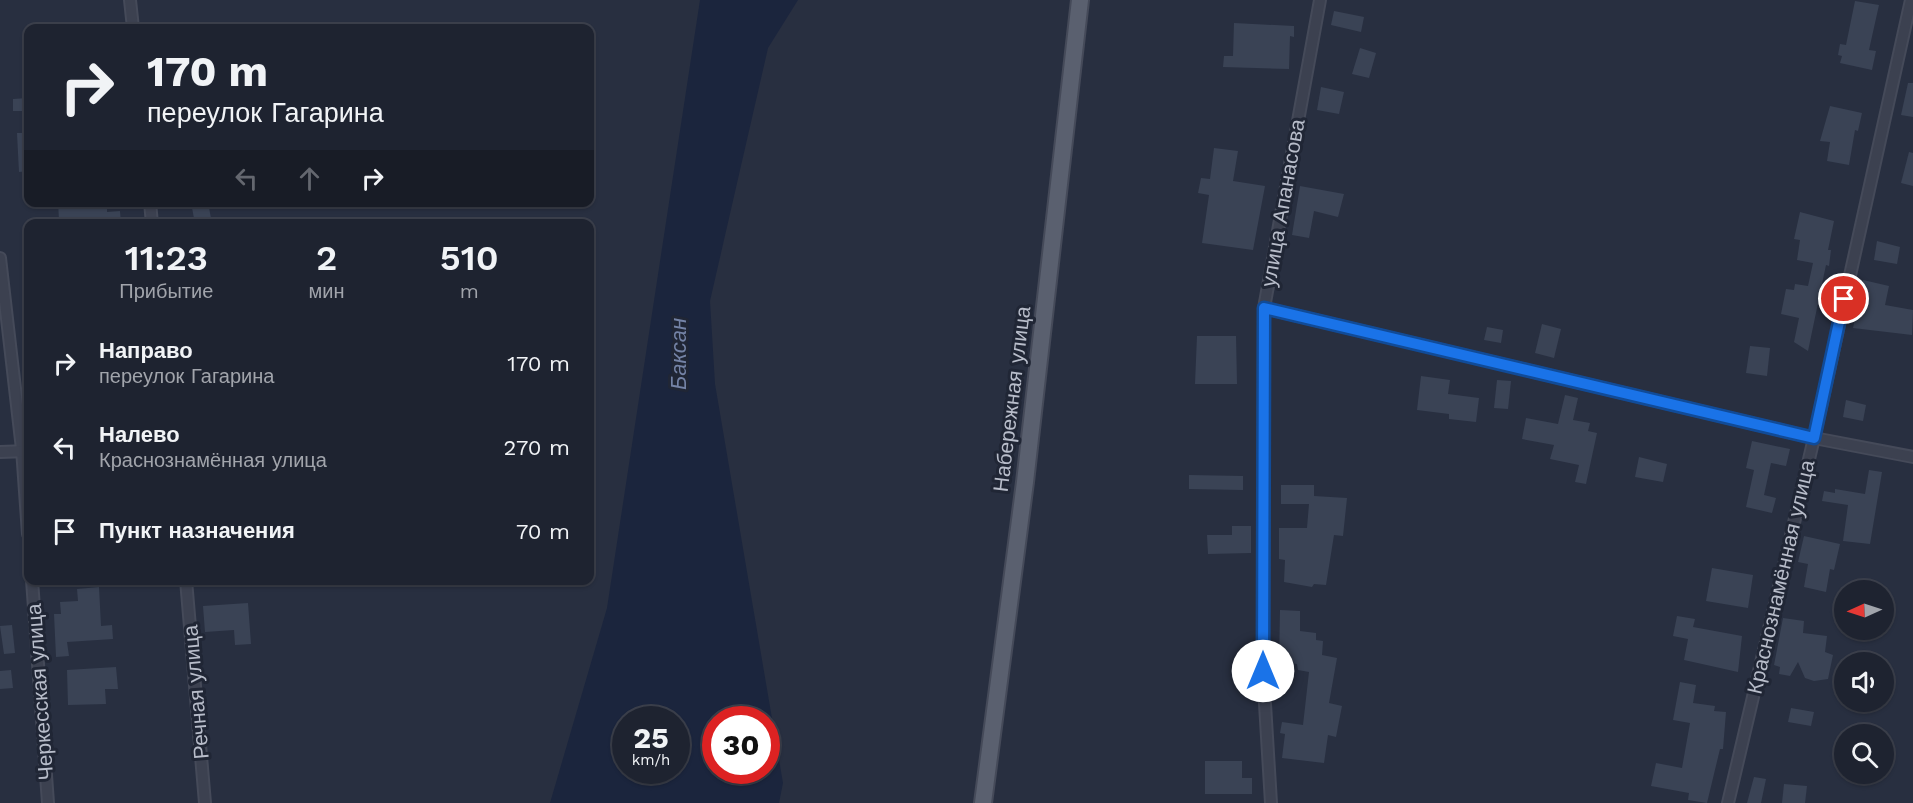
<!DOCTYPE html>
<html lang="ru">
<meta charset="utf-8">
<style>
:root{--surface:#1e2330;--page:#262b38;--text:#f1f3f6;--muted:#a1a4ab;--line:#3c404c}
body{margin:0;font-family:"Work Sans",sans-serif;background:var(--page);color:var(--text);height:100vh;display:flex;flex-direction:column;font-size:22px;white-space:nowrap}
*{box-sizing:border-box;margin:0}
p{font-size:20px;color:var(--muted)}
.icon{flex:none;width:33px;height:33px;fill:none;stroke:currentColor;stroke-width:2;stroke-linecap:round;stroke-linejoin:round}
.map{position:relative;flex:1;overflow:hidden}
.details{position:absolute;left:24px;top:219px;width:570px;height:366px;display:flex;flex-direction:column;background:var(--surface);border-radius:12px;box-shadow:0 2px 4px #0004,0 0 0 2px var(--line)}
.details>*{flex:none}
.banner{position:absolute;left:24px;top:24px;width:570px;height:183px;border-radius:12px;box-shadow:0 2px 4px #0004,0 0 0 2px var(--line);background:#1e2330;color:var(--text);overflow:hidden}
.needle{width:39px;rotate:267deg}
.tools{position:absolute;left:1834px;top:580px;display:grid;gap:12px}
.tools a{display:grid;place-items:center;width:60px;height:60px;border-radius:50%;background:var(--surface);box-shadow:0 2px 4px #0004,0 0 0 2px var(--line);font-size:30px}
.speed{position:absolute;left:612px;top:706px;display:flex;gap:12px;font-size:30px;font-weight:700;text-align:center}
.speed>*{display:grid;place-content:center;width:78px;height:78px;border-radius:50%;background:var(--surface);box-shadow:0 2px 4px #0004,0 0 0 2px var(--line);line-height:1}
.speed small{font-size:15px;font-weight:400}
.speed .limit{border:9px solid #d22;background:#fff;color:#111}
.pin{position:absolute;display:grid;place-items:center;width:51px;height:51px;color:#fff;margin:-26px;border:3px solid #fff;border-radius:50%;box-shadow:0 2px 6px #0007}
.me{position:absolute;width:66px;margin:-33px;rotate:0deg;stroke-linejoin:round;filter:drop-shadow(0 0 4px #0008)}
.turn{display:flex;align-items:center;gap:21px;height:126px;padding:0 24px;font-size:27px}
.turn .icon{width:78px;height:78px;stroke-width:2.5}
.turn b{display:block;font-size:42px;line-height:51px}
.lanes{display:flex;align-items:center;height:57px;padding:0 24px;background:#0003;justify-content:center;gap:30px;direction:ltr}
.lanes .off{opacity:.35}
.eta{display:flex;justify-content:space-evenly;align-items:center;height:102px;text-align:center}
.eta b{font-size:36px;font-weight:600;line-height:42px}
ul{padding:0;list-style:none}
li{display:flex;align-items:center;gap:18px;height:84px;padding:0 24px}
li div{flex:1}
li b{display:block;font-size:22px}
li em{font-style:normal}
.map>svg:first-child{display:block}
.water{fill:#1b253d;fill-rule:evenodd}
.building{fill:#3a4355}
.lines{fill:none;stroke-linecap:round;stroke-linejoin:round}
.minor-casing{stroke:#454a59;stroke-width:14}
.primary-casing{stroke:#454a59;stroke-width:20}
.minor{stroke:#3c4150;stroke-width:10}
.primary{stroke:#5a606f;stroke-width:16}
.route-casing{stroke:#114b97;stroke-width:15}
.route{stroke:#1a73e8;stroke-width:10}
.labels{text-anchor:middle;stroke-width:6;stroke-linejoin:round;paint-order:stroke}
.street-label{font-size:21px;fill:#b8bdca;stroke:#202635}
.water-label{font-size:22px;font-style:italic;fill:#7483a6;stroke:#202635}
</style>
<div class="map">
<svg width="1913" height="803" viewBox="0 0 1913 803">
<rect width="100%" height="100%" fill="#282f40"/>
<!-- water -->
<path class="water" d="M700,0H798L768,48L710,301L715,384L783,783L779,803H550L607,608ZM626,720H676V771H626ZM716,720H766V771H716Z"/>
<!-- building -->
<g class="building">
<polygon points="1855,1 1879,5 1869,50 1876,51 1872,70 1840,63 1842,56 1838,55 1840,44 1846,45"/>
<polygon points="1334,11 1364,17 1361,32 1331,25"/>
<polygon points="1234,23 1294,26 1294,37 1290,36 1289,69 1223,67 1224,56 1233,56"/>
<polygon points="1360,48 1376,53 1369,78 1352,74"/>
<polygon points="1908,83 1913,83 1913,117 1901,115"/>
<polygon points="1321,87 1344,92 1339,114 1317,110"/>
<polygon points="28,98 28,111 13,111 13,99"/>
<polygon points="1830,106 1862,113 1858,131 1855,130 1849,165 1827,161 1830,142 1820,141"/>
<polygon points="17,133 28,133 28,171 19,172"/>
<polygon points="1214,148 1238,151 1233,181 1265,186 1253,250 1202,243 1209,195 1198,193 1201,178 1210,179"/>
<polygon points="1909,152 1913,153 1913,186 1901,183"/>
<polygon points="1300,186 1344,194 1338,217 1314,211 1309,238 1292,235"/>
<polygon points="58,202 107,202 107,212 120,211 121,224 82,224 82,219 59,220"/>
<polygon points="191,202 208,202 212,224 195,224"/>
<polygon points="1800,212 1834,221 1828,250 1831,250 1829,266 1826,265 1808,351 1794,342 1799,318 1781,314 1786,289 1794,290 1795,284 1808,286 1813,263 1797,260 1800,240 1794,239"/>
<polygon points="1877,241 1900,247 1897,264 1874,260"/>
<polygon points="1863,280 1889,286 1885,305 1913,310 1912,335 1853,328"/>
<polygon points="1542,324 1561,329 1554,358 1535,353"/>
<polygon points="1487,327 1503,330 1501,343 1484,340"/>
<polygon points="1197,336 1236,336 1237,384 1195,384"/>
<polygon points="1750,346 1770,348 1767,376 1746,373"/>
<polygon points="1421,376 1450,380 1448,394 1479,398 1476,422 1449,419 1449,414 1417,410"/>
<polygon points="1497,380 1511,381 1508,409 1494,408"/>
<polygon points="1565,395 1578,398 1573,420 1590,423 1588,431 1597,433 1586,484 1575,482 1579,465 1550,459 1554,445 1522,439 1526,418 1558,424"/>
<polygon points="1846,400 1866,405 1863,421 1843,417"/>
<polygon points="1752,441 1790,449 1786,466 1771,463 1764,495 1776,498 1772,513 1746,507 1754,470 1746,468"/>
<polygon points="1639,457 1667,464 1663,482 1635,477"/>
<polygon points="1869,470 1882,472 1870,544 1843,541 1848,505 1822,501 1824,491 1835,493 1835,489 1865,494"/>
<polygon points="1189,475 1243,476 1243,490 1189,489"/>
<polygon points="1281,485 1314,485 1314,496 1347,498 1343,536 1334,535 1326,585 1314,584 1312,587 1284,582 1285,560 1279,559 1279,528 1307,528 1309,504 1281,504"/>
<polygon points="1232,526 1251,526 1251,553 1208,554 1207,535 1232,535"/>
<polygon points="1804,536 1840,544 1834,570 1830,569 1826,592 1804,587 1808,564 1798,562"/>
<polygon points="1712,568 1753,575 1748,608 1706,601"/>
<polygon points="99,587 101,626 112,625 113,639 67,642 69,656 56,657 54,614 61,614 60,602 78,601 77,589"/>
<polygon points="248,603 251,644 235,645 234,630 205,632 203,606"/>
<polygon points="1280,610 1300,611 1300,631 1316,633 1316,640 1323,641 1322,655 1337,658 1329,703 1342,706 1336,737 1328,735 1324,763 1282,758 1285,734 1280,733 1282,722 1303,725 1309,672 1298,670 1297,664 1279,661"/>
<polygon points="1677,616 1695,619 1693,627 1742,636 1738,672 1684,660 1688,639 1673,636"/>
<polygon points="1783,618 1804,621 1803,633 1827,636 1825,652 1833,655 1828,679 1814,681 1805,678 1798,662 1790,676 1779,674 1780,667 1774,665"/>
<polygon points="12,625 15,653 4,654 0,626"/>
<polygon points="116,667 118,689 105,689 106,704 68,705 67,670"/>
<polygon points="11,670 13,688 0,689 0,671"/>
<polygon points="1680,682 1696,685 1693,703 1715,706 1714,711 1726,712 1723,749 1720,749 1707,803 1688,800 1689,793 1651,786 1656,763 1682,768 1690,723 1673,720"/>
<polygon points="1791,708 1814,712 1811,726 1788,722"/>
<polygon points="1205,761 1242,761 1242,778 1252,778 1252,794 1205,794"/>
<polygon points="1754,777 1766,779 1761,803 1747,803"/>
<polygon points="1784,784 1807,786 1805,803 1782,803"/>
</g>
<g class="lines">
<!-- minor casing -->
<g class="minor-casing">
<g id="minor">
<polyline points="130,0 133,28"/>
<polyline points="150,202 152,224"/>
<polyline points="0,258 22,449 28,534"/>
<polyline points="1264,308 1814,438 1913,457"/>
<polyline points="0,452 28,451"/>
<polyline points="32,580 48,803"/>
<polyline points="186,580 205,803"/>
<polyline points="1271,803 1263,671 1264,308 1320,0"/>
<polyline points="1728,803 1814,438 1911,0"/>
</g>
</g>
<!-- primary casing -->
<g class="primary-casing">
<polyline id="primary" points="983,803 1025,482 1080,0"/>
</g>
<!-- minor -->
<use href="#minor" class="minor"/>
<!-- primary -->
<use href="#primary" class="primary"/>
</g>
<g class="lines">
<!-- route casing -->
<g class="route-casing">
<polyline id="route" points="1263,671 1264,308 1814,438 1844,299"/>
</g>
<!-- route -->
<use href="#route" class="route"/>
</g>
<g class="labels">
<!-- street labels -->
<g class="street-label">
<text transform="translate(1283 203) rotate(-80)" y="7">улица Апанасова</text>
<text transform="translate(1012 399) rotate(-83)" y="7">Набережная улица</text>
<text transform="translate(1781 577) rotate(-77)" y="7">Краснознамённая улица</text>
<text transform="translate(40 692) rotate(-94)" y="7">Черкесская улица</text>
<text transform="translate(196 692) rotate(-95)" y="7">Речная улица</text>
</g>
<!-- water labels -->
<g class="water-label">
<text transform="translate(678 354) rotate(-90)" y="8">Баксан</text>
</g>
</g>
</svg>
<div class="tools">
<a><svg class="needle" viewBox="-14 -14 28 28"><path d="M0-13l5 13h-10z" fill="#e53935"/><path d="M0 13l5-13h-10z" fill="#a1a4ab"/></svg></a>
<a><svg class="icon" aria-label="sound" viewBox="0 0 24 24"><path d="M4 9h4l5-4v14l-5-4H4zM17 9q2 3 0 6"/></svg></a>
<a><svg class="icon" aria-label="search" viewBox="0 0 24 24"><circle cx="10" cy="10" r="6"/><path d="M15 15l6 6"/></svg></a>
</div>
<div class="speed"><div>25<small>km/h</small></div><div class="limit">30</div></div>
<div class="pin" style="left:1844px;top:299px;background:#d93025"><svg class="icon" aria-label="arrive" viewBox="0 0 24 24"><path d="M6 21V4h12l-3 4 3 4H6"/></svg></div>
<svg class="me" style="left:1263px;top:671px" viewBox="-20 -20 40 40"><circle r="19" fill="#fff"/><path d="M0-13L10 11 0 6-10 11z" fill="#1a73e8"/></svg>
<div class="banner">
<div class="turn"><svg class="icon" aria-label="right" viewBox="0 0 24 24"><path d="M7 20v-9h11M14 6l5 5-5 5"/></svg><div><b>170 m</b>переулок Гагарина</div></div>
<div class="lanes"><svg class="icon off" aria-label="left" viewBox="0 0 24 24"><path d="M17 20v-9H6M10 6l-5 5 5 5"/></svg><svg class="icon off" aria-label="ahead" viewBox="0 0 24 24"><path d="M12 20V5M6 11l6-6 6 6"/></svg><svg class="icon" aria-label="right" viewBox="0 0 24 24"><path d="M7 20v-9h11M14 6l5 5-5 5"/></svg></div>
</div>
<section class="details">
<div class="eta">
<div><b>11:23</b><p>Прибытие</p></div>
<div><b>2</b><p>мин</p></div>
<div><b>510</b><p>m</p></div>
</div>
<ul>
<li><svg class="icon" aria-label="right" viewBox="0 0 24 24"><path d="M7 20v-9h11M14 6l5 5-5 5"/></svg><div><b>Направо</b><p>переулок Гагарина</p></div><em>170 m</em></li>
<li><svg class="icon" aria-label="left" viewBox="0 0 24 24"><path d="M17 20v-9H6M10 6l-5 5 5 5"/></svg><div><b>Налево</b><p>Краснознамённая улица</p></div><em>270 m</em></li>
<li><svg class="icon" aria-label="arrive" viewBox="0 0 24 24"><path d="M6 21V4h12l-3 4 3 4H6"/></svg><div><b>Пункт назначения</b></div><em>70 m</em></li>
</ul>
</section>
</div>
